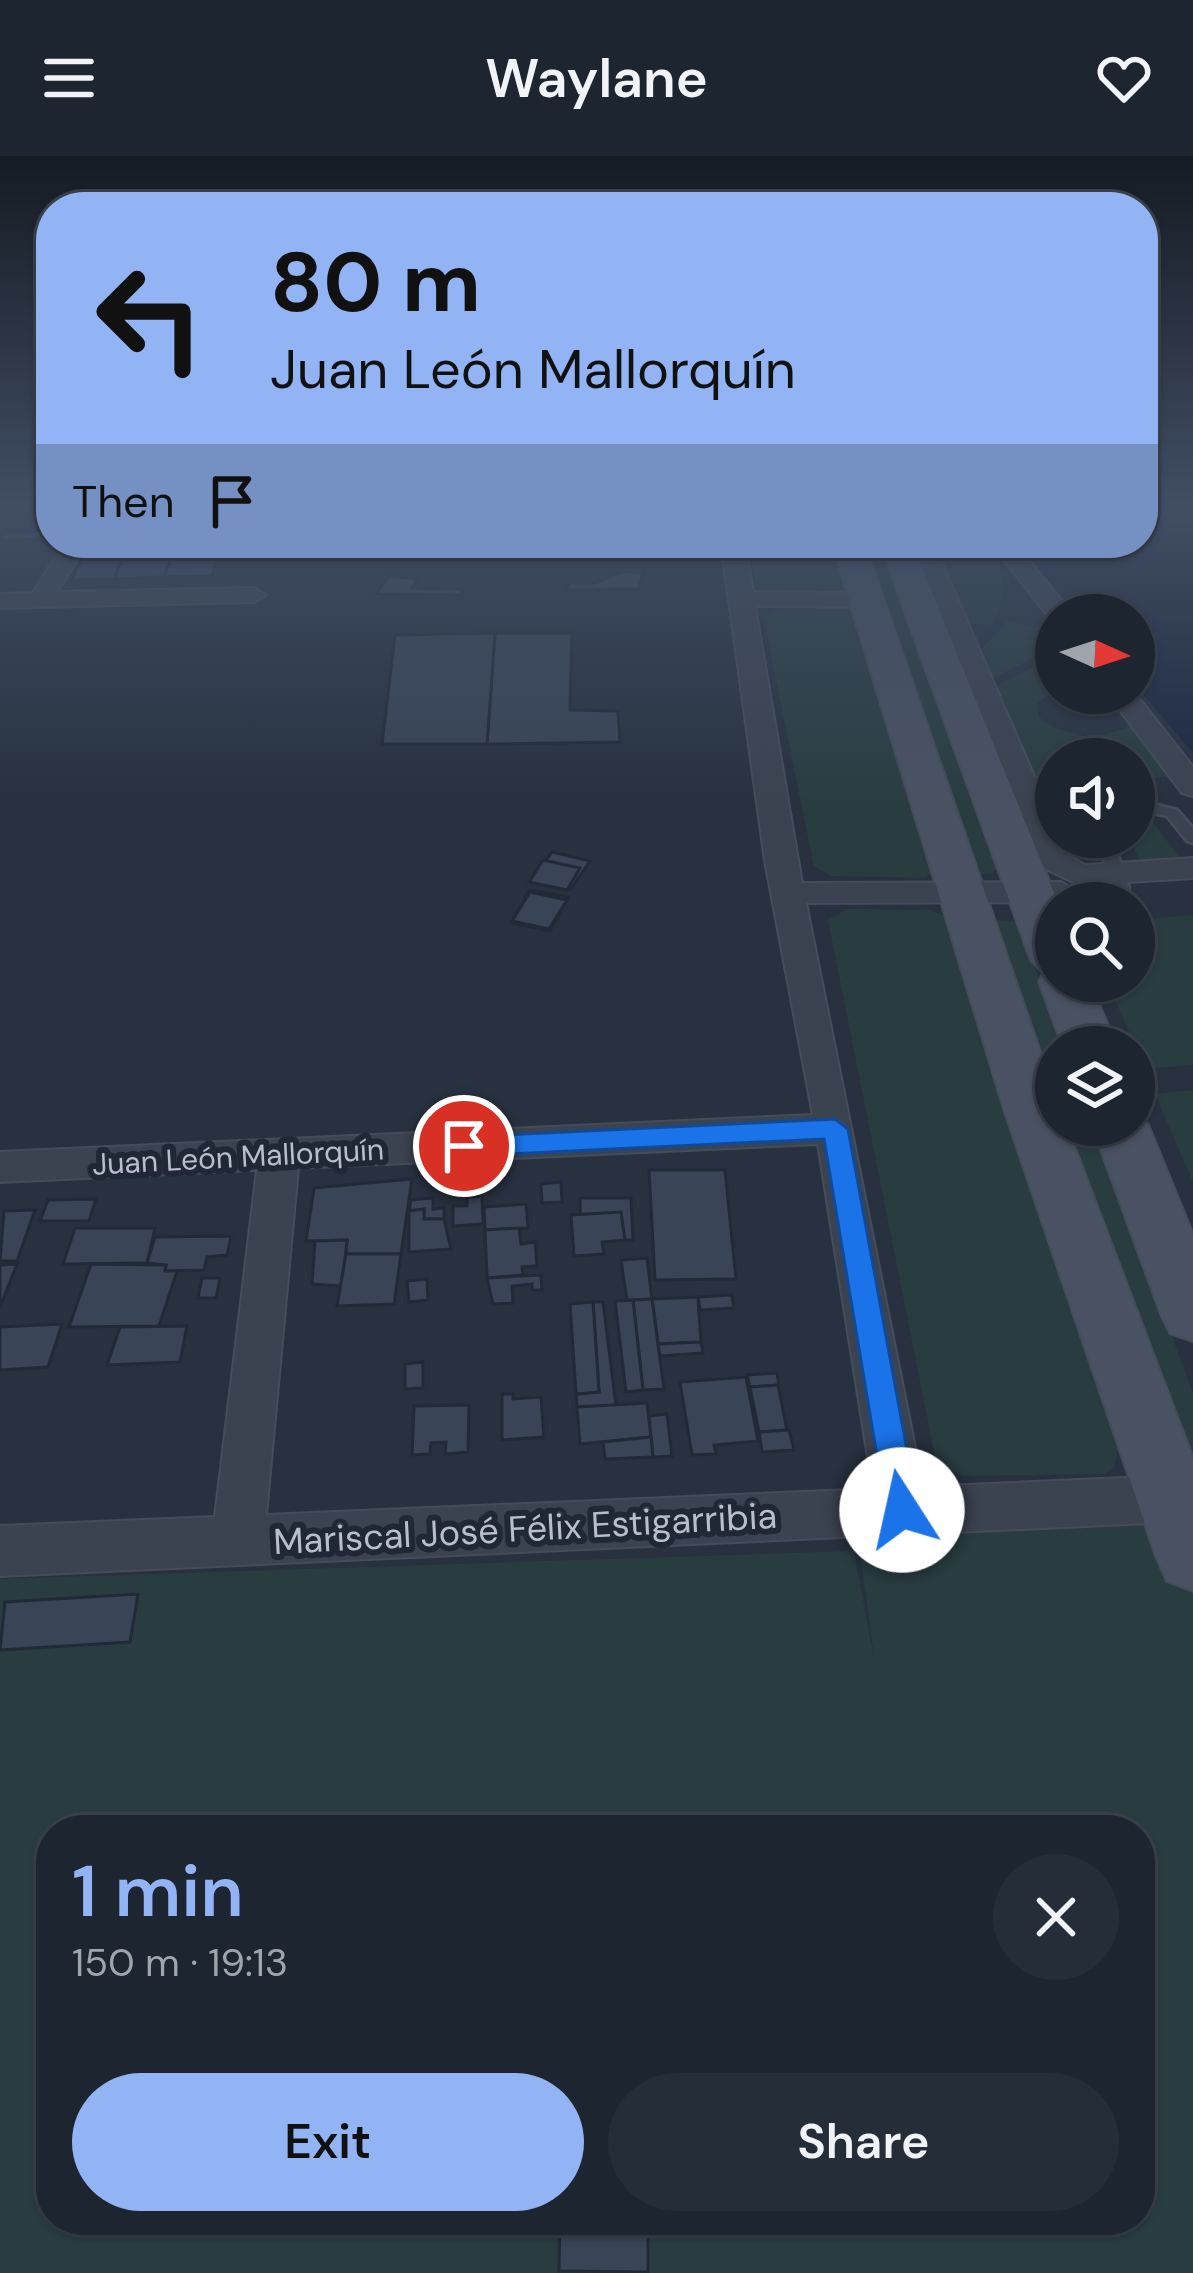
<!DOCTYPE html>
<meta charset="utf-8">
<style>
:root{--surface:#1d2530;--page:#252d38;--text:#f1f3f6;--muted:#a0a5ab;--line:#3b424c;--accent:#93b4f4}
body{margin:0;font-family:"DM Sans",sans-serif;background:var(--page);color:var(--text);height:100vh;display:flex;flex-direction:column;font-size:45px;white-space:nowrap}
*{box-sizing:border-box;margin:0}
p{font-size:39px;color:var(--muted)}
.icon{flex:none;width:66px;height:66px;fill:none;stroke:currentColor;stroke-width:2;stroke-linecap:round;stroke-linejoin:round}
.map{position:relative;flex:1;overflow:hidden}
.sheet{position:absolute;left:36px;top:1659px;width:1119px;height:420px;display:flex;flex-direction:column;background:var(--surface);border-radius:48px;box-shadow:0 3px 9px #0004,0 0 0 3px var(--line)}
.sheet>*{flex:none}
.top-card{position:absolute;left:36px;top:36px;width:1122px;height:366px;border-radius:48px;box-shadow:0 3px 9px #0004,0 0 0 3px var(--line);background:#93b4f4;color:#111;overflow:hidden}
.needle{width:78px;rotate:93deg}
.fabs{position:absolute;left:1035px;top:438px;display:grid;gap:24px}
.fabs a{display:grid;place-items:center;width:120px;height:120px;border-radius:50%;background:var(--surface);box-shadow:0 3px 9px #0004,0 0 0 3px var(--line);font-size:60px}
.pin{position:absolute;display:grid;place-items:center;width:102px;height:102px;color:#fff;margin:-51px;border:6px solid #fff;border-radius:50%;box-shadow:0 3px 12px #0007}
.me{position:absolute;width:132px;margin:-66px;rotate:350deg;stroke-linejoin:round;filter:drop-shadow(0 0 9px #0008)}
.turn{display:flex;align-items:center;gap:42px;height:252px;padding:0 36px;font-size:54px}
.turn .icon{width:156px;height:156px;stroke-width:2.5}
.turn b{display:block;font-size:84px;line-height:102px}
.then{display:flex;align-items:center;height:114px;padding:0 36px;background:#0003;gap:24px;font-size:45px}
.round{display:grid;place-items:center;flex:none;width:126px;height:126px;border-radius:63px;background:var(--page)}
.summary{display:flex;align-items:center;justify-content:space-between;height:204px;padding:0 36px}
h1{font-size:72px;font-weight:600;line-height:90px;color:var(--accent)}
.cta{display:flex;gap:24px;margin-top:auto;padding:24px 36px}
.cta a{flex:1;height:138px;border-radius:72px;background:var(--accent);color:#111;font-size:48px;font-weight:600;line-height:138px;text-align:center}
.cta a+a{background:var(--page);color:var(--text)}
header{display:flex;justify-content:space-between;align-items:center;height:156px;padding:0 36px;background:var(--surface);font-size:54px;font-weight:600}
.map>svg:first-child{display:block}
.green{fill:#293d41;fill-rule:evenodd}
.water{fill:#1a273e}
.building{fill:#394456;stroke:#222a38;stroke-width:3}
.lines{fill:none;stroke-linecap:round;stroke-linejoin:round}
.lane-casing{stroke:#454c5a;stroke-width:5}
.street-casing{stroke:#454c5a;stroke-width:4}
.secondary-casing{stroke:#454c5a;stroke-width:4}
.lane{fill:#3b4350;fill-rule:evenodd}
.street{fill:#3b4350;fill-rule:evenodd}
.secondary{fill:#495263;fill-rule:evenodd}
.route{fill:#1a73e8;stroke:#114b97;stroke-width:3}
.labels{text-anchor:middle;stroke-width:12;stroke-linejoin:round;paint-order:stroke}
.street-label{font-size:30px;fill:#b8becb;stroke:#202836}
.near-street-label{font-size:36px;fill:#b8becb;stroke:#202836}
</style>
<header><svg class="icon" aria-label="menu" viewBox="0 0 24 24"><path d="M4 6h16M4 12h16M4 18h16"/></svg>Waylane<svg class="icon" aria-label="heart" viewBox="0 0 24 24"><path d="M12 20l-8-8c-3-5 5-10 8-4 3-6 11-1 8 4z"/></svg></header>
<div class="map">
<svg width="1193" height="2117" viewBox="0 0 1193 2117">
<rect width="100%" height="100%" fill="#273140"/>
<!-- green -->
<g class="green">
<polygon points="747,387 838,387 851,435 760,434 756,431"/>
<polygon points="857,387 882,387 998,710 992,718 975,719"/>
<path d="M932,387H982C1008,414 1009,437 992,469L967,467Z"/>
<polygon points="848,453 857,456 935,712 926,722 831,720 814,710 763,460 775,454"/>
<path d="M1008,464L1034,471L1055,469C1046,499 1017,511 991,523L980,495Z"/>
<polygon points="1033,511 1056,535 1037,547 1039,561 1054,572 1088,581 1097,603 1056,603 1056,623 1043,624 1056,653 1056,681 1069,681 1084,715 1067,710 989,534"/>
<polygon points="1130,563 1180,621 1134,622 1134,603 1108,603 1098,581 1125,572"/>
<polygon points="1134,656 1148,660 1184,707 1142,710 1129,681 1134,681"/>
<polygon points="847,753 930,754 949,762 1119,1289 1114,1311 1105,1318 963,1320 946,1313 935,1300 828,764"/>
<polygon points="1193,759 1193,909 1145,913 1107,825 1134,825 1134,764"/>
<polygon points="986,763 1018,766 1065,891 1056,891 1056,966"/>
<polygon points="1193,934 1193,1026 1155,938"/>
<polygon points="1057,969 1094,969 1193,1237 1193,1301"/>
<path d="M1174,1342L1193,1400V2117H0V1423L854,1395L874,1502L855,1355ZM51,1674H1140V2064H51Z"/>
</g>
<!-- water -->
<polygon class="water" points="1143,351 1193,351 1193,597 1134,528 1134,459 1074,459 1019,387 1143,387"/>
<!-- building -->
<g class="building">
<polygon points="47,375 51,383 0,384 5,376"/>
<polygon points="222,389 212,420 164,421 175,390"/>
<polygon points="175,390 164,421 114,423 127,391"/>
<polygon points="127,391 114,423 72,424 86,392"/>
<polygon points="624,415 643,417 639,433 567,434 568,427 595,427"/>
<polygon points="389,420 418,423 412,432 462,433 461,439 376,438"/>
<polygon points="495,477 572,477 570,554 618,555 620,586 487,588"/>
<polygon points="495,477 487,588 382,588 395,479"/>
<polygon points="552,696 590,705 570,734 531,724"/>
<polygon points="543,704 580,712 567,734 529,726"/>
<polygon points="529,734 568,741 550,775 512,767"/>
<polygon points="530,736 567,744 549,773 512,765"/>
<polygon points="649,1014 725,1014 736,1123 655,1124"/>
<polygon points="412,1023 401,1098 346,1098 347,1084 306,1085 314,1032"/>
<polygon points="561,1026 562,1046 542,1047 541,1028"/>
<polygon points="482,1040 483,1068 453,1070 453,1050 467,1050 467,1041"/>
<polygon points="433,1042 433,1053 444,1052 444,1063 424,1063 424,1053 409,1055 411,1044"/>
<polygon points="580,1042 631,1042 633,1084 581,1084"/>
<polygon points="96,1043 89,1065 40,1065 48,1044"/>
<polygon points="526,1048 528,1072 485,1074 484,1051"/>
<polygon points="424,1053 424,1063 444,1063 451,1093 409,1096 409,1055"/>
<polygon points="35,1054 17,1105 0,1105 4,1055"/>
<polygon points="621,1056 625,1084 602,1086 604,1098 574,1100 571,1059"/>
<polygon points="75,1072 155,1072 147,1107 63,1108"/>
<polygon points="519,1072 521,1088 535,1086 537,1110 522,1111 523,1119 487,1122 485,1074"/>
<polygon points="231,1080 227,1099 207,1101 204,1114 165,1115 166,1109 147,1107 155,1081"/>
<polygon points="347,1084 342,1130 312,1128 315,1085"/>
<polygon points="346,1098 401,1098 394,1148 337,1150"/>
<polygon points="647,1102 652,1143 627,1145 621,1104"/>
<polygon points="17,1108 0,1151 0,1109"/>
<polygon points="91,1108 166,1109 165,1115 177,1115 159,1170 69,1171"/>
<polygon points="541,1119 542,1134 532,1134 532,1128 512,1130 513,1147 493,1148 487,1122"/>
<polygon points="202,1122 220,1122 216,1142 198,1142"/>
<polygon points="427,1123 428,1144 409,1146 407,1125"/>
<polygon points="732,1139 734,1152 700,1154 698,1141"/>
<polygon points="698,1141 701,1186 658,1188 652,1143"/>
<polygon points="652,1143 664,1233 643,1234 633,1144"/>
<polygon points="633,1144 643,1234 626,1236 615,1145"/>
<polygon points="593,1146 603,1146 616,1250 577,1251 576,1238 599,1236"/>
<polygon points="593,1146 599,1236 576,1238 570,1148"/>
<polygon points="62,1168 48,1211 0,1214 0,1171"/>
<polygon points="187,1170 180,1206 107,1209 120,1171"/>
<polygon points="701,1186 703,1197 660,1200 658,1188"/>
<polygon points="423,1206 423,1232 405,1233 405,1208"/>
<polygon points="777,1217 779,1229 750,1231 747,1219"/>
<polygon points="746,1221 758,1285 714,1289 716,1298 692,1299 680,1226"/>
<polygon points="778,1229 787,1274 759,1276 750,1231"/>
<polygon points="502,1238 513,1238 513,1243 541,1241 544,1281 502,1284"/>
<polygon points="647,1247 651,1281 580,1288 577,1251"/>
<polygon points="469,1249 468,1296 445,1298 446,1286 431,1287 430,1298 412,1299 414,1250"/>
<polygon points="667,1258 672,1300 653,1301 649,1260"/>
<polygon points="789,1274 794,1294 762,1296 759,1276"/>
<polygon points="651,1281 653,1301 605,1303 603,1286"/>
<polygon points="138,1438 130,1486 0,1494 5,1446"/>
<polygon points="560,2064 648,2064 648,2116 559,2115"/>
</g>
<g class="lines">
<!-- lane casing -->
<g class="lane-casing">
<g id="lane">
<polygon points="1134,643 1177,654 1193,672 1193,687 1187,685 1167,660 1134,653"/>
<polygon points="1096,681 1112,681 1129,732 1127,736 1121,737 1113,732"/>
</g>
</g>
<!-- street casing -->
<g class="street-casing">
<g id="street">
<polygon points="64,387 88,387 57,436 254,432 266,439 254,446 0,452 0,438 33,437"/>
<path d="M721,387H745L753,436L868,437L880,444L868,451L755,450L802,727L1061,726L1077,736L1061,746L806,747L923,1331L1193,1319V1365L0,1420V1370L215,1361L257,1014L0,1026V996L813,959L765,705ZM818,988L873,1333L266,1359L298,1012Z"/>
<polygon points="909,387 933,387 1056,671 1056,681 1061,681 1069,700 1085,709 1193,702 1193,722 1079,729 1044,712"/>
<polygon points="991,387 1015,387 1073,459 1056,459 1056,466 1051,464"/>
<polygon points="1134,536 1193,611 1193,640 1182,637 1107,537"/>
</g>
</g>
<!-- secondary casing -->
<g class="secondary-casing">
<g id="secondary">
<polygon points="832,387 864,387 1056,942 1056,969 1066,969 1193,1303 1193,1435 1167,1425 1156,1400 1005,956"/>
<polygon points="880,387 912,387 1058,747 1056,825 1089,825 1117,891 1063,891 1039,825 1044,817 1031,804"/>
<polygon points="1134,953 1148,969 1193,1079 1193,1185 1170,1177 1161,1158 1092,969 1134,969"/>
</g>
</g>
<!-- lane -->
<use href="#lane" class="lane"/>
<!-- street -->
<use href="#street" class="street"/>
<!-- secondary -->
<use href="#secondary" class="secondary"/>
</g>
<!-- sky -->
<linearGradient id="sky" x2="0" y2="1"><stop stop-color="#151b23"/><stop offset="0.54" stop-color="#414e64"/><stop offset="1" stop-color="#414e64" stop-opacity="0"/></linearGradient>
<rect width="1193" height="648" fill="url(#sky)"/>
<!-- route -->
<polygon class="route" points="835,963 848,973 918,1354 914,1364 902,1369 891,1364 886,1354 824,983 464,1000 451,990 464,981"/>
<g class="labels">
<!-- street labels -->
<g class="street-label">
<text transform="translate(238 1001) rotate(-3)" y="10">Juan León Mallorquín</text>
</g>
<!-- near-street labels -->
<g class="near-street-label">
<text transform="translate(525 1372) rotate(-3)" y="13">Mariscal José Félix Estigarribia</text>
</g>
</g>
</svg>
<div class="fabs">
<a><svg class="needle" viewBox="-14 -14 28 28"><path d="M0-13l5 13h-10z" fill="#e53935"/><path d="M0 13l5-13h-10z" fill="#a0a5ab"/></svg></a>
<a><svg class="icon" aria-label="sound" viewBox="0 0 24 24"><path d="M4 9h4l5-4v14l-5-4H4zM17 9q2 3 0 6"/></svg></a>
<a><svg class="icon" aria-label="search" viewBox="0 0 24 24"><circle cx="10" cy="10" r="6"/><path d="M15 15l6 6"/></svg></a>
<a><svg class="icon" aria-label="layers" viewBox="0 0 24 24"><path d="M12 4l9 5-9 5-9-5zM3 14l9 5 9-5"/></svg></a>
</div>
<div class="pin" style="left:464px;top:990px;background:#d93025"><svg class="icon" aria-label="arrive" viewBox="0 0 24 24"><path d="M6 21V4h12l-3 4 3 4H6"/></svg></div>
<svg class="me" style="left:902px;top:1354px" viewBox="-20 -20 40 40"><circle r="19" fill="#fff"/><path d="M0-13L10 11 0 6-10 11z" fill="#1a73e8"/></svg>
<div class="top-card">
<div class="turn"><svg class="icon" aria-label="left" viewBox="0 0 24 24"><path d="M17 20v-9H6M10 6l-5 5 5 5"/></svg><div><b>80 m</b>Juan León Mallorquín</div></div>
<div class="then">Then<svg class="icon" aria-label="arrive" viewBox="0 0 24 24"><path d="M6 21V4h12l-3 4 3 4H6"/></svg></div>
</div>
<section class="sheet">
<div class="summary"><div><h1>1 min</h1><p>150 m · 19:13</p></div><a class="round"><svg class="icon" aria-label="close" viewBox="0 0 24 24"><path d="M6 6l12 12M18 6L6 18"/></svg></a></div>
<div class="cta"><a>Exit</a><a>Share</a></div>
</section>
</div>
